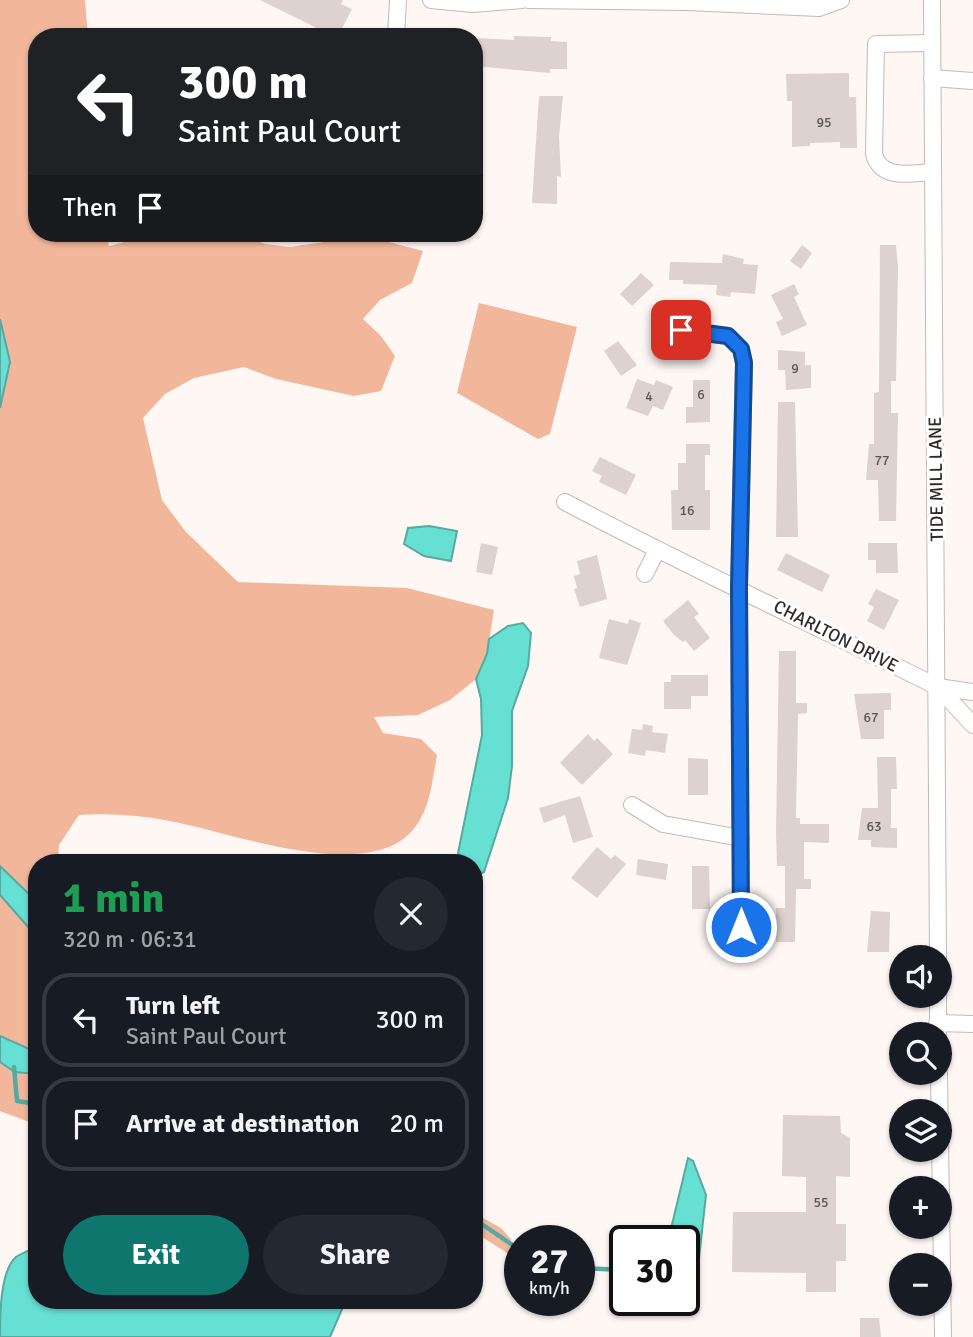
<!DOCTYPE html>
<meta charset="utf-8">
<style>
:root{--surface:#171b24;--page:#242831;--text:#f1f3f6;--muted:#9ea1a6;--line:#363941;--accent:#0f766e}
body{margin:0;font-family:Signika,sans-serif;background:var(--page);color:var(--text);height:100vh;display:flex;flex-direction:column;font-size:26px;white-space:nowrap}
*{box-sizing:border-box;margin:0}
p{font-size:23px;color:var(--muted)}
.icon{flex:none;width:38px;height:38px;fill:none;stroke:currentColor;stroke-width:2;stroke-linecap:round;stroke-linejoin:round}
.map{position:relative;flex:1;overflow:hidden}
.sheet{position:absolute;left:28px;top:854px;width:455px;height:455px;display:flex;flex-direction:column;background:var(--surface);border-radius:28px;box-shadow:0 2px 5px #0004}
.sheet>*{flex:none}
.hud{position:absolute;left:28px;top:28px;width:455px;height:214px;border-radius:28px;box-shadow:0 2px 5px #0004;background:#202124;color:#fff;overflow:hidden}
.controls{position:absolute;left:889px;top:945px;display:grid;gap:14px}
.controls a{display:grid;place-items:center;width:63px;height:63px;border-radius:50%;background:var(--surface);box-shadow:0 2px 5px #0004;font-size:35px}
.speed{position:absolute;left:504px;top:1225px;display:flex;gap:14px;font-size:35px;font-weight:700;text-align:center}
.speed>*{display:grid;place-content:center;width:91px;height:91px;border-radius:50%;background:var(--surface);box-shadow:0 2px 5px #0004;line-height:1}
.speed small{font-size:18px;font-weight:400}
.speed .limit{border:4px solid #111;border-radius:10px;background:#fff;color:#111}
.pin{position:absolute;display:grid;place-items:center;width:60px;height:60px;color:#fff;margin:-30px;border-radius:14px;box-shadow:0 4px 10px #0006}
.me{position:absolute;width:77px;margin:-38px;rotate:0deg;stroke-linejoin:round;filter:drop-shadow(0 0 5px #0008)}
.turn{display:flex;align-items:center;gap:24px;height:147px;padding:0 35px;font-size:32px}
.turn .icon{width:91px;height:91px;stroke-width:2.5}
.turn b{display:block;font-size:49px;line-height:60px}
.then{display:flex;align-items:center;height:66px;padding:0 35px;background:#0003;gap:14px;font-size:26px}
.round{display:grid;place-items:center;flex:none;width:74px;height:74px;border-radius:37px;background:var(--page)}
.summary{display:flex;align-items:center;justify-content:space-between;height:119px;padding:0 35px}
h1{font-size:42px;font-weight:700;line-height:52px;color:#1e9e55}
.cta{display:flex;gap:14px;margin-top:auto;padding:14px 35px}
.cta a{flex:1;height:80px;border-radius:42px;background:var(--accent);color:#fff;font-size:28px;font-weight:700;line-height:80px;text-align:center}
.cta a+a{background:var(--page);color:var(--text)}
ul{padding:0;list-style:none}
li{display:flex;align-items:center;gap:21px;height:94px;margin:0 14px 10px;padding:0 21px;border:4px solid var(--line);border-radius:28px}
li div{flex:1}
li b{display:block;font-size:26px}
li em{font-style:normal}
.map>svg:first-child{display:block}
.green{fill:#f2b69b}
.water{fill:#66e0d3;stroke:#56aaa0;stroke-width:2}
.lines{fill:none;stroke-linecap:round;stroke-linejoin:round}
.stream{stroke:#56aaa0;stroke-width:4.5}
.building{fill:#ddd2cd}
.minor-casing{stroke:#c4b9b4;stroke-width:18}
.minor{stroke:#fff;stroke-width:16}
.route-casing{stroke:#114b97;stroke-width:18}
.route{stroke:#1a73e8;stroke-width:12}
.labels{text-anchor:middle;stroke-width:6;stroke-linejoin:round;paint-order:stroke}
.number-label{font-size:14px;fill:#5a5552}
.street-label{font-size:18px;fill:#2f2b29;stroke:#fff}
</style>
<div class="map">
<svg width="973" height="1337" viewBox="0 0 973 1337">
<rect width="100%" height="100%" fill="#fef7f4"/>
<!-- green -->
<g class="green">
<path d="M0,0H85L88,37H37V233H106L109,246L160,233H239L265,244L290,247L338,240L385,241L423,251L412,283L380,300L363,319L381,336L395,356L381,391L354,396L276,379L244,367L194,378L165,394L143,418L162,500L186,532L238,582L407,588L494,610L487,654L476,679L450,700L418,715L374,717L383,733L421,739L437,755C432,782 430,815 408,835C359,881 229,832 170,821C139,815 110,813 79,815L59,845L58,863H37V902L0,866V408L10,362L0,319Z"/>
<polygon points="479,303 577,327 550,434 538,439 457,393"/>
<polygon points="0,895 37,937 37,1048 29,1049 0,1036"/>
<polygon points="0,1063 15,1072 34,1074 37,1125 0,1111"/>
<polygon points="474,1213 501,1228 511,1239 509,1254 474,1232"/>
</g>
<!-- water -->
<g class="water">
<polygon points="0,319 10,362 0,408"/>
<polygon points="429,526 457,531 451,561 424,556 404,544 408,528"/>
<polygon points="523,623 531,633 528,666 512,711 512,766 508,798 484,872 474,877 474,863 461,863 458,853 482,735 481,699 476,679 487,654 489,639 508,626"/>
<polygon points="0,866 37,902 37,937 0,895"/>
<polygon points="0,1036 29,1049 37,1048 37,1074 15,1072 0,1062"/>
<polygon points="688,1158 693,1161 706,1195 697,1276 684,1276 684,1241 668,1241"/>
<path d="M37,1247V1300H346L330,1337H0C0,1315 0,1271 16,1257C22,1253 30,1250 37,1247Z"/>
</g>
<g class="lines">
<!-- stream -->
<g class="stream">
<polyline points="14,1067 17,1101 37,1104"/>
<polyline points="474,1219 520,1250"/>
<polyline points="579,1268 625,1270"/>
</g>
</g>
<!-- building -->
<g class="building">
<polygon points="260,0 343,0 341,4 352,9 338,36 328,31 327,33"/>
<polygon points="514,36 551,37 551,41 567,42 567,69 550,69 550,73 474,66 474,38 514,40"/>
<polygon points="849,73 849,97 856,97 857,148 840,148 840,142 810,143 810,146 792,147 792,101 787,101 786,74"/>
<polygon points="539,96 563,96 559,137 561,177 557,176 557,204 532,203"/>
<polygon points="802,245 812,253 801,269 790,261"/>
<polygon points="880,245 896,245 898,267 896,381 891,381 891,413 898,413 896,521 879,521 878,480 866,480 869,444 874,444 874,393 879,392"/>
<polygon points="723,254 744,259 743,264 758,265 755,294 731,292 730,297 716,295 717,285 683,284 683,280 669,280 670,262 722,263"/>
<polygon points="641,273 654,285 632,306 620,294"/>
<polygon points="794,284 799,294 794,297 807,325 782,336 776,322 783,319 771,295"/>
<polygon points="618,341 637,365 621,376 604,351"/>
<polygon points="778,350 805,352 805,365 811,365 811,388 786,390 785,370 778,370"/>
<polygon points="637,379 654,385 656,380 673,387 663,410 653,406 648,416 626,408"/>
<polygon points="693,380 710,380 710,422 686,423 686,407 693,407"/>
<polygon points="778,402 795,402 798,537 776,537"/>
<polygon points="686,444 710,444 710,455 705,455 705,490 710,490 710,530 672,530 671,490 678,490 678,463 686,463"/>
<polygon points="600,457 636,475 626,495 599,482 602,476 592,471"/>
<polygon points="481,543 498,547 492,575 476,572"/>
<polygon points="868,543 897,543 898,573 876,573 876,560 868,560"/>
<polygon points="786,553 830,575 822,592 777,570"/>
<polygon points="597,555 607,599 580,607 574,589 577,588 574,576 580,574 577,561"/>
<polygon points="876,589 899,600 884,630 867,621 874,607 868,604"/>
<polygon points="688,600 699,614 694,617 710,638 694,651 685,640 683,642 674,635 663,621"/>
<polygon points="609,619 628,624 629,619 641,623 627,665 599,658"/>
<polygon points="779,651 796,651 796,703 807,703 807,713 798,714 796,818 800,818 800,824 829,824 829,843 804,842 804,879 811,879 811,889 796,889 795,942 776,942 776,908 785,908 785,866 777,866 776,833"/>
<polygon points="671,675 708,675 708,696 691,696 691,709 664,709 664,682 671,682"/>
<polygon points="891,693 891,710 884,710 884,739 861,739 854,694"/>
<polygon points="643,724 653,726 652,732 668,734 665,753 646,750 645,756 628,753 632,729 642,730"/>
<polygon points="588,734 594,741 597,738 613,754 582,785 560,763"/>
<polygon points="877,757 896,757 897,789 891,789 891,828 897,828 897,848 871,847 871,840 858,840 862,808 878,808"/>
<polygon points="688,758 708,759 708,795 688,795"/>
<polygon points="580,796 593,837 573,843 565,815 544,823 539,808"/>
<polygon points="597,847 611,859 615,855 626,864 597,898 571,878"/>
<polygon points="638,859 668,864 666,880 636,875"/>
<polygon points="692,866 709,866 710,909 692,909"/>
<polygon points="871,911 890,912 889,952 867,952"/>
<polygon points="783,1115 840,1116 841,1133 850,1138 850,1177 836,1176 836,1224 846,1224 846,1261 836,1261 836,1292 806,1292 806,1273 732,1272 733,1212 806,1212 806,1177 782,1176"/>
<polygon points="860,1318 879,1318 881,1337 860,1337"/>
</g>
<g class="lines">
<!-- minor casing -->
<g class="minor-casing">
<g id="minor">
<polyline points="431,0 473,4 522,0"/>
<polyline points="528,0 687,2 819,8 841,0"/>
<polyline points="932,0 938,957"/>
<polyline points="396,37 398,0"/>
<path d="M932,43L876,44L874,154C881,181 912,173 933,172"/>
<polyline points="932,78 973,81"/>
<polyline points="681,330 728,336 741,349 744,363 739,587 741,927"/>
<path d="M565,502C688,567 814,625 938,687L973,692"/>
<polyline points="645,574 657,550"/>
<polyline points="938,687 973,725"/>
<polyline points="632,805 663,824 741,838"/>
<polyline points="938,996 938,1034"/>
<polyline points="937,1023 973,1024"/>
<polyline points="939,1073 943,1337"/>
</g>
</g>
<!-- minor -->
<use href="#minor" class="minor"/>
</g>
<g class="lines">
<!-- route casing -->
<g class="route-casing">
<polyline id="route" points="681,330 728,336 741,349 744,363 739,587 741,927"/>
</g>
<!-- route -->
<use href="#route" class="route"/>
</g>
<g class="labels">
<!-- number labels -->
<g class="number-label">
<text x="824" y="127">95</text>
<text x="795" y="373">9</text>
<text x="701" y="399">6</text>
<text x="649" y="401">4</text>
<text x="882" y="465">77</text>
<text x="687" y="515">16</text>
<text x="871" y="722">67</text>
<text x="874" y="831">63</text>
<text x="821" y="1207">55</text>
</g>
<!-- street labels -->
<g class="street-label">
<text transform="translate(936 479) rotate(-91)" y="6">TIDE MILL LANE</text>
<text transform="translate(836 636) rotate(27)" y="6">CHARLTON DRIVE</text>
</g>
</g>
</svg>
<div class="controls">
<a><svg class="icon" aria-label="sound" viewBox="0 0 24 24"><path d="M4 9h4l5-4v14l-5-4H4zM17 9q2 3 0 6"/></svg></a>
<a><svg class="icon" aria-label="search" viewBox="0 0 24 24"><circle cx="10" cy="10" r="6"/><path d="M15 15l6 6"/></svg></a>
<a><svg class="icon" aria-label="layers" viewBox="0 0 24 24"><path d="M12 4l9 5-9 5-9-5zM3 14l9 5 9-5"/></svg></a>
<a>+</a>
<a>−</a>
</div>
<div class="speed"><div>27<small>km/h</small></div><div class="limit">30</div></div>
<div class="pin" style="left:681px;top:330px;background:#d93025"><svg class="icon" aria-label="arrive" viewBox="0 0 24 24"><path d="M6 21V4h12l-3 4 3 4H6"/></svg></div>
<svg class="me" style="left:741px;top:927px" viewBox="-20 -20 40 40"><circle r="17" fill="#1a73e8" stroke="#fff" stroke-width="3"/><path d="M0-11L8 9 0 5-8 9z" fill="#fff"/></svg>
<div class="hud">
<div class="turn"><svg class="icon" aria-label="left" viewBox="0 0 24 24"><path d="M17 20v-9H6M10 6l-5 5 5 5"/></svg><div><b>300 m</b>Saint Paul Court</div></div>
<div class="then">Then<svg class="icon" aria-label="arrive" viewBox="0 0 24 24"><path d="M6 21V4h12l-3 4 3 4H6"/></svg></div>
</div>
<section class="sheet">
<div class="summary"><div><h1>1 min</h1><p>320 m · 06:31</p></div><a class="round"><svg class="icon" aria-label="close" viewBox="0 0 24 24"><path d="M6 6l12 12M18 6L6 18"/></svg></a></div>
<ul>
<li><svg class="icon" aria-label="left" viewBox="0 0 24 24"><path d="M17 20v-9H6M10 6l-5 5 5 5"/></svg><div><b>Turn left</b><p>Saint Paul Court</p></div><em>300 m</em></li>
<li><svg class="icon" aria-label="arrive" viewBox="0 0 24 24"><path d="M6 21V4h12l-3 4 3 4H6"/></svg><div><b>Arrive at destination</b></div><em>20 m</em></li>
</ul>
<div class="cta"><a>Exit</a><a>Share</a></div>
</section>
</div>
